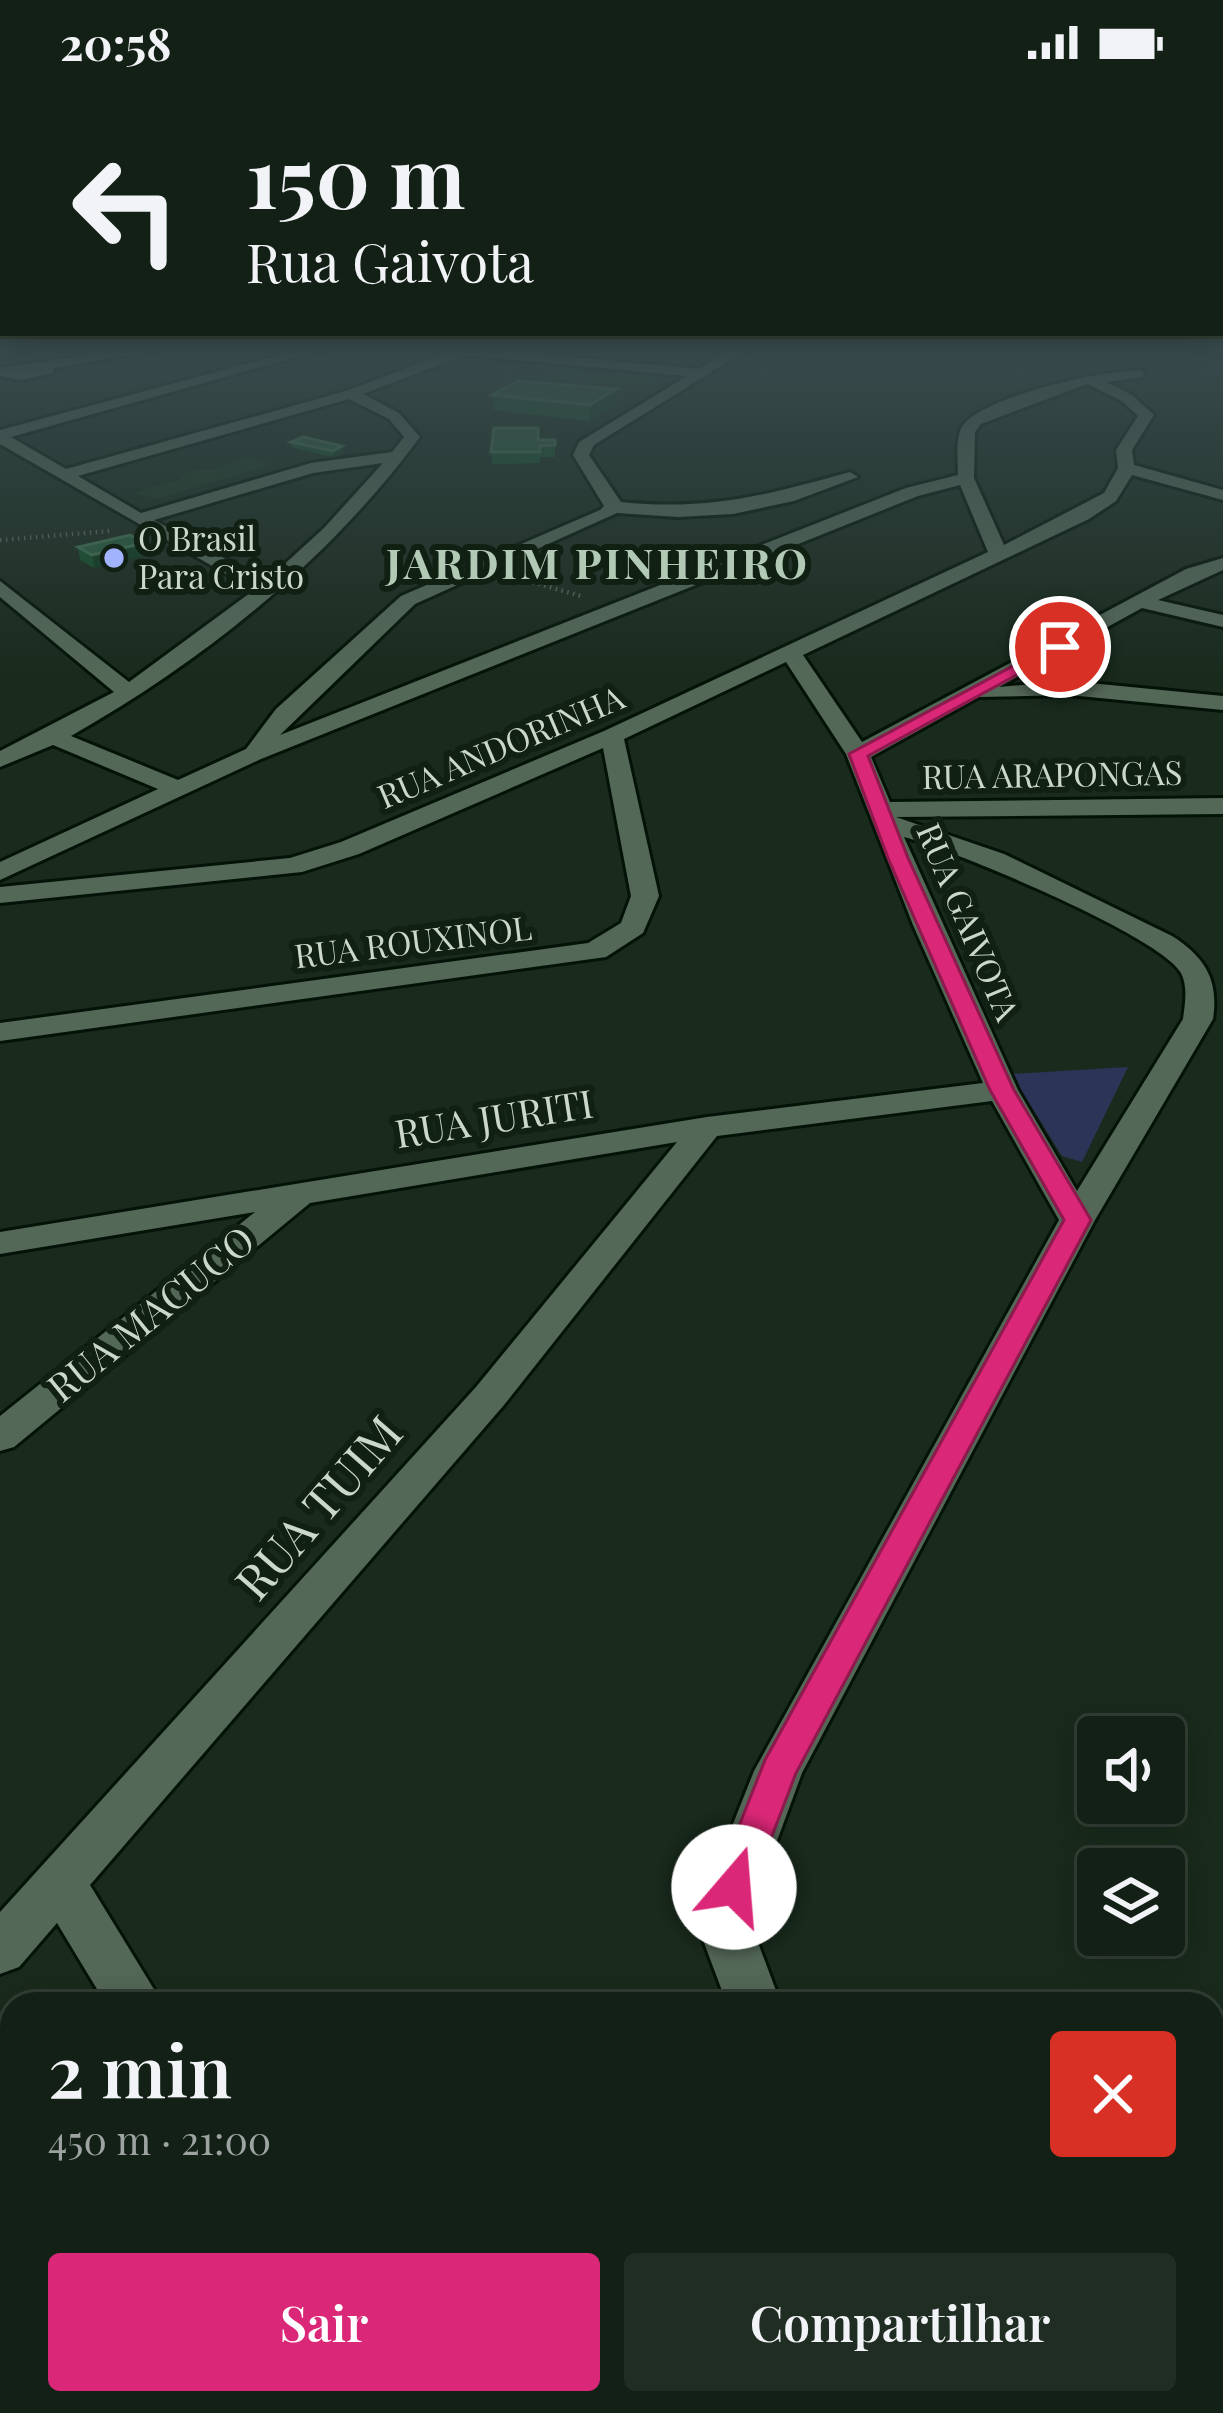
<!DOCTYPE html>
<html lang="pt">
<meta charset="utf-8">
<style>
:root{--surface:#132016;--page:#202d23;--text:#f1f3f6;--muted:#9da3a1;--line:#323e35;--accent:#db2777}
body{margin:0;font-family:"Playfair Display",serif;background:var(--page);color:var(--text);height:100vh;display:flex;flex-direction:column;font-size:45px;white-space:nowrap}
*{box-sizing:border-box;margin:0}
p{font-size:39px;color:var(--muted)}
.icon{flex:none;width:66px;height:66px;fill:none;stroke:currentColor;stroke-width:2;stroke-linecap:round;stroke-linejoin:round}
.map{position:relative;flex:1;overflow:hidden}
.panel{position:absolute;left:0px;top:1908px;width:1224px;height:423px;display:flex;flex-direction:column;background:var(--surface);border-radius:36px 36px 0 0;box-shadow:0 6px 30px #0003,0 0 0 3px var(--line)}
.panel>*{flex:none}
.hud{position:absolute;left:0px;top:0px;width:1224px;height:252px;box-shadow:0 6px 30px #0003,0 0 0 3px var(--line);background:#132016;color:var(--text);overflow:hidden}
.fabs{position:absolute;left:1077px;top:1632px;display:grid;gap:24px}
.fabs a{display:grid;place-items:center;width:108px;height:108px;border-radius:12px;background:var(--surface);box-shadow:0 6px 30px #0003,0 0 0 3px var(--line);font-size:60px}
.pin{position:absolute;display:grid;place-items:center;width:102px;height:102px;color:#fff;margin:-51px;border:6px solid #fff;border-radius:50%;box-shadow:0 3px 12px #0007}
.me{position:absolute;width:132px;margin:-66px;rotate:18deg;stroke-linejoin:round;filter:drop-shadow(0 0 9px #0008)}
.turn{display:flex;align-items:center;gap:42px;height:252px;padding:0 48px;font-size:54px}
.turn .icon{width:156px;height:156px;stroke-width:2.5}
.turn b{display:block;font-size:84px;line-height:102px}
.round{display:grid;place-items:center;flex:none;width:126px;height:126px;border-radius:12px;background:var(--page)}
.headline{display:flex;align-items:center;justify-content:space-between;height:204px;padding:0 48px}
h1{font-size:72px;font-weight:600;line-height:90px}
.cta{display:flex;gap:24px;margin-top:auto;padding:24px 48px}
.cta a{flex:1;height:138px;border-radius:12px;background:var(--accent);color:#fff;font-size:48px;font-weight:600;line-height:138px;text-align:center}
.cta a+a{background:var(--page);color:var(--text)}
.status{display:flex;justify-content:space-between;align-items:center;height:84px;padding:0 60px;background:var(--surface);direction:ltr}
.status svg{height:33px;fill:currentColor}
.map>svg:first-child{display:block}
.built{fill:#1d3523}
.green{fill:#2c3458}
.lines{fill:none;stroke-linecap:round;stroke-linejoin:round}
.street-casing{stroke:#041307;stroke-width:6}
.path{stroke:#556559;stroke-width:4.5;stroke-dasharray:1.5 4.5;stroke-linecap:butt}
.street{fill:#546858;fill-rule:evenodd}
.wall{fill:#144e2a}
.shaded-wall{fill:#0e3a1e}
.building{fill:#275d3c;stroke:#417052;stroke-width:3}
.route{fill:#db2777;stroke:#8e194d;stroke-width:3}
.poi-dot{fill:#a1b3fd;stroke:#102114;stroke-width:4.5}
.labels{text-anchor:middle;stroke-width:12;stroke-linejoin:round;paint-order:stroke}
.far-poi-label{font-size:33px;fill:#cbd7cd;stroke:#102114;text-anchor:start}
.far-street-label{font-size:33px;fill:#cbd7cd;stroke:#102114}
.street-label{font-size:39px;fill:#cbd7cd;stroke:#102114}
.far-district-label{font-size:42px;font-weight:bold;letter-spacing:3px;fill:#b2c9b6;stroke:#102114}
.near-street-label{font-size:48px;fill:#cbd7cd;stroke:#102114}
</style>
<div class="status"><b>20:58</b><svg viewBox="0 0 49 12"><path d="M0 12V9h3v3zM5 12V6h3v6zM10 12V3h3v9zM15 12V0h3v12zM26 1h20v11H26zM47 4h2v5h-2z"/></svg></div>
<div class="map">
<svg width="1223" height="2329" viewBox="0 0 1223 2329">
<rect width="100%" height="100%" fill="#192b1d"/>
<!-- built -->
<g class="built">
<polygon points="566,283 660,292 615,320 590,318 616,301 569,296 517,311"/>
<polygon points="246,374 273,380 157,415 133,409 182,395 180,392 191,386 219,385"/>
</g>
<!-- green -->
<g class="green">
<polygon points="603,263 729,263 698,281 599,269"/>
<polygon points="1128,983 1082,1078 1062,1072 1011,990"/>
</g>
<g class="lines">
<!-- street casing -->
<g class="street-casing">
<g id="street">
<polygon points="139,263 175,263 54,284 53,289 22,296 0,292 0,284"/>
<path d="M309,263H332L11,353L66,385L346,307L462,263L699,285L735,263H752L594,361L589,371L621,418C708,427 767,411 850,388L858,393L794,417L733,430L678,433L617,429L415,520L280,651L906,404L958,391C958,377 955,355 962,343C979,313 1109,284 1143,287V293L1106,298L1132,311L1154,331L1132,366L1134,381L1223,406V416L1132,391L1116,417L1089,435L803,571L862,658L1186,485L1223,474V486L1158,516L1223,531V543L1142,524L999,603L1069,597L1223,612V626L1069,611L979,613L871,673L890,718L1223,714V730L896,733L1004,770L1172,852C1205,873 1219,896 1213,935L1095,1136L802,1689L760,1803L757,1856L781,1920H727L703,1856L708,1803L754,1687L1059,1136L992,1017L717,1052L504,1321L90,1801L163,1920H106L57,1839L19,1883L0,1890V1828L476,1303L677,1058L310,1119L14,1363L0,1367V1332L255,1128L0,1170V1148L707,1033L983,999L913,841L846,670L786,578L624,655L659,812L643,849L606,873L0,957V939L588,859L621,839L631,812L603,664L359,770L302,788L0,819V803L290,774L341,758L604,647L988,468L960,401L918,412L261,675L0,796V778L158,705L53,661L0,683V667L114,608L0,513V497L129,598L254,506L0,360V346ZM465,271L687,292L579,358L573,371L604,422L600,426L401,512L276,625L246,665L178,696L71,652C205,576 329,476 420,353L399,329L363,310ZM1087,300L1122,317L1138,332L1116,366L1118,384L1104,409L1004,461L974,394L975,348L981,340ZM349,315L389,335L404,353L392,368L311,379L141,429L78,392ZM383,379L324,444L266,497L154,436L313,389ZM904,753C951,765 1161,852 1181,889C1188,903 1185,920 1183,935L1077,1107L1018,1006Z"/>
<polygon points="355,2319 421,2319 425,2329 359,2329"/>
</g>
</g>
<!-- path -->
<g class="path">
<polyline points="0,456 110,447"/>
<polyline points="521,495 581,512"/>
</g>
<!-- street -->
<use href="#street" class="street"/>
</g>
<!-- wall -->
<g class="wall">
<polygon points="616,305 616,321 590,337 493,326 492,311"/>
<polygon points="538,356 555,356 555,373 540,373 540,379 492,380 491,368"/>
<polygon points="291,358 343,368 333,373 291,363"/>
<polygon points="78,463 147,471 94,484 80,476"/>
</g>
<!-- shaded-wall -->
<g class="shaded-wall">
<polygon points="616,305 616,321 590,337 590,321"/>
<polygon points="342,362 343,368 333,373 333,367"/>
<polygon points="145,459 147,471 94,484 92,471"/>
</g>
<!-- building -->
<g class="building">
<polygon points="518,297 616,305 590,321 492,311"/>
<polygon points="494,344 538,344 538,356 555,356 555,361 539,362 540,368 491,368"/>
<polygon points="303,353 342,362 333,367 291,358"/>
<polygon points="130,451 145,459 92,471 78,463"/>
</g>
<!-- sky -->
<linearGradient id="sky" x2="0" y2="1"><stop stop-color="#0e1810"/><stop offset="0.45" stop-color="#384a4c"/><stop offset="1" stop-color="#384a4c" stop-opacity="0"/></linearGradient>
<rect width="1223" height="589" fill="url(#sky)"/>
<!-- route -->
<polygon class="route" points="1054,560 1068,563 868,672 908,774 1014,1006 1091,1136 796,1689 748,1815 734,1820 720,1815 715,1803 765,1676 1064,1136 990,1006 888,774 849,670"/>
<!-- markers -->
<circle class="poi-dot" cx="114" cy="474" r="12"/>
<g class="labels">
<!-- far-poi labels -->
<g class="far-poi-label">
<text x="138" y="467">O Brasil<tspan x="138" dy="38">Para Cristo</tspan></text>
</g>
<!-- far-street labels -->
<g class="far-street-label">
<text transform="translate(501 663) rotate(-23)" y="12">RUA ANDORINHA</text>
<text transform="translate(1052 691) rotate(-1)" y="12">RUA ARAPONGAS</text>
<text transform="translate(968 838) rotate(67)" y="12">RUA GAIVOTA</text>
<text transform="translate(413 858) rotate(-7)" y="12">RUA ROUXINOL</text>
</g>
<!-- street labels -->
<g class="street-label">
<text transform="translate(494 1035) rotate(-9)" y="14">RUA JURITI</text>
<text transform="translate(151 1230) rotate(-39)" y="14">RUA MACUCO</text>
</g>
<!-- far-district labels -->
<g class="far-district-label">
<text x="598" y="495">JARDIM PINHEIRO</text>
</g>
<!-- near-street labels -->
<g class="near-street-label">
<text transform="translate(319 1424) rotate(-49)" y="17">RUA TUIM</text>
</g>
</g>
</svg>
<div class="fabs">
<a><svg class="icon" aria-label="sound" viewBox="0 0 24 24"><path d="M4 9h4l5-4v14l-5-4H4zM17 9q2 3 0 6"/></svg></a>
<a><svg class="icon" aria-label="layers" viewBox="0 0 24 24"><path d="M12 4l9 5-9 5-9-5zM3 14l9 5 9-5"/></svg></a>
</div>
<div class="pin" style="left:1060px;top:563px;background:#d93025"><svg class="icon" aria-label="arrive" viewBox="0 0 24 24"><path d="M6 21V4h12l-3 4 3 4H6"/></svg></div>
<svg class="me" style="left:734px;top:1803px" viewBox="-20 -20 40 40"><circle r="19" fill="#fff"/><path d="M0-13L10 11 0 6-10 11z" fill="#db2777"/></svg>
<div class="hud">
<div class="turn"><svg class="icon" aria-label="left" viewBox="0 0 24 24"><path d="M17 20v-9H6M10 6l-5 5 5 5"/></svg><div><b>150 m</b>Rua Gaivota</div></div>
</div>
<section class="panel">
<div class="headline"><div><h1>2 min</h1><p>450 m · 21:00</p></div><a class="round" style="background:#d93025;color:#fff"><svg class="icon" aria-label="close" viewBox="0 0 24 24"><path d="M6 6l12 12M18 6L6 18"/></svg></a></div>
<div class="cta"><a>Sair</a><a>Compartilhar</a></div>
</section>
</div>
